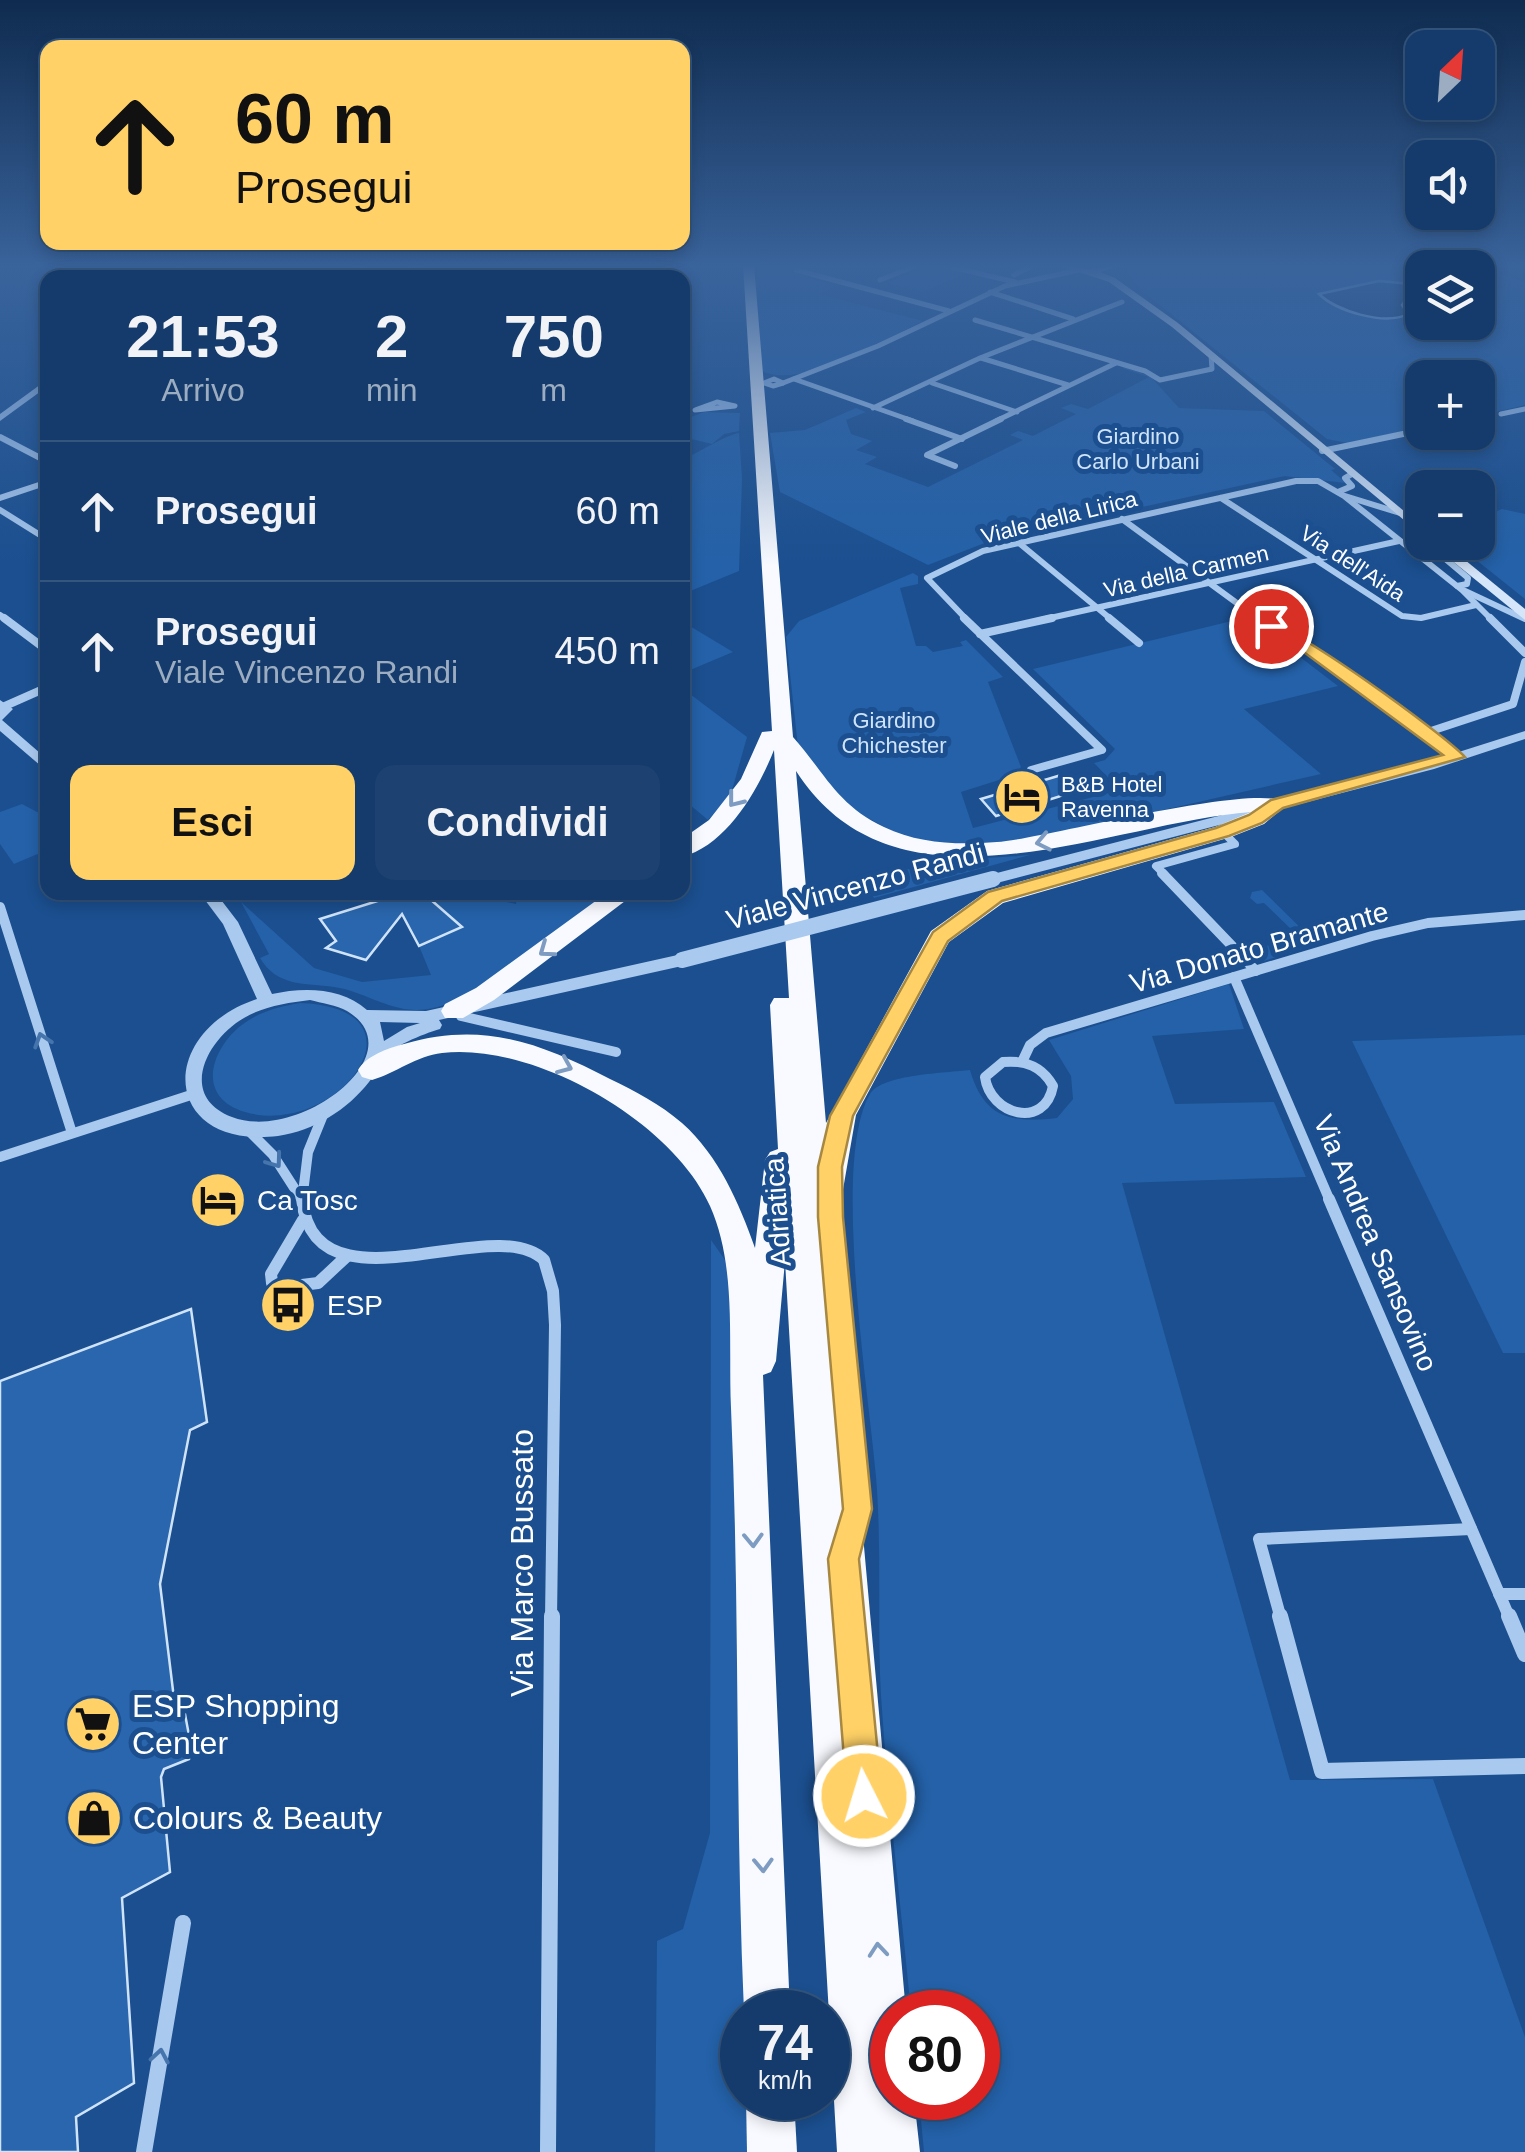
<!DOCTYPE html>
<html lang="it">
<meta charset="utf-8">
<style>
:root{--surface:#143b6b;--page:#1d4271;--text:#f1f3f6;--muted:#9dadc1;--line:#33557e;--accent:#ffd166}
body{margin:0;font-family:Arial,sans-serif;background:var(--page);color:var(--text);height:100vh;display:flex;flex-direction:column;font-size:38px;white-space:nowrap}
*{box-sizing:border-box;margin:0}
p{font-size:32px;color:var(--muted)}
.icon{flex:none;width:55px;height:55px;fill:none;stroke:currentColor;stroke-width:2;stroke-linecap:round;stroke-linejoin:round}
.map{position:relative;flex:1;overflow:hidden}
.drawer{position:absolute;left:40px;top:270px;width:650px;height:630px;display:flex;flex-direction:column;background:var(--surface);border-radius:20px;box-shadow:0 5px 15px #0003,0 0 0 2px var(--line)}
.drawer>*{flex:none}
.top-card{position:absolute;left:40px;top:40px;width:650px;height:210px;border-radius:20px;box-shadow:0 5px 15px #0003,0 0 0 2px var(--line);background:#ffd166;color:#111;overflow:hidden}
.needle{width:65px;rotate:25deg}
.buttons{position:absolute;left:1405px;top:30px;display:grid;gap:20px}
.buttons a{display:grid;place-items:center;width:90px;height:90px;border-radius:20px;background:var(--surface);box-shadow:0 5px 15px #0003,0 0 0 2px var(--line);font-size:50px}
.speed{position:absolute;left:720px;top:1990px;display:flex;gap:20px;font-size:50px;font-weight:700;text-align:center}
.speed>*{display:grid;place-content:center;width:130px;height:130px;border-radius:50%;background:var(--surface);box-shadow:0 5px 15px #0003,0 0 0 2px var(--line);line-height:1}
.speed small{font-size:25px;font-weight:400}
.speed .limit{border:15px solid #d22;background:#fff;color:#111}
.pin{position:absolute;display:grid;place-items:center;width:85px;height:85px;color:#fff;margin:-42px;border:5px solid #fff;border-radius:50%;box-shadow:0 2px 10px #0007}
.me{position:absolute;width:110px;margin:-55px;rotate:355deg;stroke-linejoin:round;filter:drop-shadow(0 0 8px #0008)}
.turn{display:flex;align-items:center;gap:35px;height:210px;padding:0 30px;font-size:45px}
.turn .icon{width:130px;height:130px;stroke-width:2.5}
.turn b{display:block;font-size:70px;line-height:85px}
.eta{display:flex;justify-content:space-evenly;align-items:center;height:170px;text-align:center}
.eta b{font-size:60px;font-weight:700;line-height:70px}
.button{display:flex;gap:20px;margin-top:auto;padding:20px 30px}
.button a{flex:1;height:115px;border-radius:20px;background:var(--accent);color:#111;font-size:40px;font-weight:700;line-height:115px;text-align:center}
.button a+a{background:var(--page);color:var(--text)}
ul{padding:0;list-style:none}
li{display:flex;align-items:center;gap:30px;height:140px;padding:0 30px;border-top:2px solid var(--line)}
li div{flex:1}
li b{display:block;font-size:38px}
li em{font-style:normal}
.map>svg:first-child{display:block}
.green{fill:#2461a8;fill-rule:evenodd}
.water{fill:#123a6d;stroke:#9cc4f0;stroke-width:2.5}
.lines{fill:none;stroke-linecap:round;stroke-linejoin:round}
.stream{stroke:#9cc4f0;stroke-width:2.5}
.building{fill:#2a66ad;stroke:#cfe3fa;stroke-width:2.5}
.minor-far5{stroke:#a9c9ee;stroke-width:5}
.minor-far4{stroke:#a9c9ee;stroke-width:6}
.minor-far3{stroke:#a9c9ee;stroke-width:8}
.minor-far2{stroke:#a9c9ee;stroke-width:10}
.minor-far1{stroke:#a9c9ee;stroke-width:12}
.minor{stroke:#a9c9ee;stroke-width:16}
.tertiary{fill:#a9c9ee;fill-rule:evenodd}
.secondary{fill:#d6e6fa;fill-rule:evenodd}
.trunk{fill:#f8faff;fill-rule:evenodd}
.tertiary-bridge{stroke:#a9c9ee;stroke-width:16}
.oneway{stroke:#7e9cc1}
.oneway2{stroke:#4674ac}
.route{fill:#ffd166;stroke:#a68842;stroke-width:2.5}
.labels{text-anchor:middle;stroke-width:10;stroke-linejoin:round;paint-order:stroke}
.far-park-label{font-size:22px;fill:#cfe3fa;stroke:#1b4f8f}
.far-street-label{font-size:22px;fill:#fff;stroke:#1b4f8f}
.far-poi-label{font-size:22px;fill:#fff;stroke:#1b4f8f;text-anchor:start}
.street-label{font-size:28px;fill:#fff;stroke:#1b4f8f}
.poi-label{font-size:28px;fill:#fff;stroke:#1b4f8f;text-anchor:start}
.near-street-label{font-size:32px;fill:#fff;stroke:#1b4f8f}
.near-poi-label{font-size:32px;fill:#fff;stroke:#1b4f8f;text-anchor:start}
</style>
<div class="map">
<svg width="1525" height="2152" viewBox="0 0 1525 2152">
<rect width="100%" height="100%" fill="#1b4f8f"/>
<!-- green -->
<g class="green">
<path d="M757,265L798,266L790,272L835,286L819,294L923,321C884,340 803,390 762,371L753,285L758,280Z"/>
<polygon points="932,265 967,273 923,292 887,283"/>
<path d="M1129,265H1479L1525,283V405L1478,416V378H1422V427L1347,443L1327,439L1140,289L1127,272ZM1422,268H1478V322H1422Z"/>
<polygon points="1126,366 1152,378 1179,408 1264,411 1335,469 1331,470 1346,483 1285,476 995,539 928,565 780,492 770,433 805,430 856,408 866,412 846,420 851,434 872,441 856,450 877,457 865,464 928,487 1023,440 1010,435 1018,431 1033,436 1076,414 1061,408 1071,404 1088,409 1149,377 1122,368"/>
<polygon points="704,412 740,413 739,431 724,434 712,444 683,437 683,420"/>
<path d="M739,433L742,479L739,571L683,594V460C697,453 726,435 739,433Z"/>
<polygon points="1502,509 1525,514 1525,599 1455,543 1478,542 1478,519"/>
<polygon points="913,573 918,576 918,584 900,588 916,646 926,646 933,652 963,646 960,642 966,640 1003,677 988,682 1021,767 1015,775 961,792 973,828 1120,790 1094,763 1105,760 1115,749 1033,669 1240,619 1261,627 1338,686 1244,709 1321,774 996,848 907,839 838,802 798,747 786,637 799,621"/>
<polygon points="683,622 733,652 683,673"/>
<polygon points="682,688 747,737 731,794 708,820 683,799"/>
<polygon points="22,804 39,813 47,808 47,850 14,864 0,844 0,812"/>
<path d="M1030,855L874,898L869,888C915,855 976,860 1030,855Z"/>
<polygon points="1262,890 1317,944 1261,962 1250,951 1298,936 1264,903 1257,904 1250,898 1252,892"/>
<path d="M422,893H463L516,904L517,893H586L600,903C558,934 467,1012 415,1010C385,1009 363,991 334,987C305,983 277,987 260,958L269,954L241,902L314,968L362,982L431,975L419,946L461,927Z"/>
<path d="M1229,984L1244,1029L1152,1036L1175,1104L1274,1102L1306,1177L1122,1183L1290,1780L1433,1779L1525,2037V2152H924L919,2098H978V2012H911C901,1907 888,1802 881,1696C877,1623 882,1549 876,1477C869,1394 831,1160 870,1094C882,1074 946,1073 970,1070C984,1118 1010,1123 1057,1118L1073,1099L1071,1076L1049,1040Z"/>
<path d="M300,1003C435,1008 338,1139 245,1112C191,1096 214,1041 249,1020C265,1010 283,1006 300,1003Z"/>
<polygon points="1525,1035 1525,1353 1503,1353 1352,1041"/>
<polygon points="711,1240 735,1274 739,1766 748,2012 742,2012 742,2098 751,2098 751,2152 655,2152 657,1941 683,1929 710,1833"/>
</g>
<!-- water -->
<path class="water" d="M1379,281L1422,285V302L1405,301L1402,305L1408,314C1385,326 1336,311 1319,294Z"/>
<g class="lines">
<!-- stream -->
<g class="stream">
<polyline points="353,265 382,274"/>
<polyline points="393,273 421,265"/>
</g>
</g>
<!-- building -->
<g class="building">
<polygon points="1058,776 1074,792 996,816 981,799"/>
<polygon points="406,892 422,892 462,927 419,946 402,914 366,960 326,948 336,941 320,919"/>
<polygon points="191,1309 207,1422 190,1430 160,1584 176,1715 185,1714 191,1746 189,1759 164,1769 161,1777 170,1872 122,1898 134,2083 76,2117 78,2152 0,2152 0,1381"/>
</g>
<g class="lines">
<!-- minor-far5 -->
<g class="minor-far5">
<polyline points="943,265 1015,282"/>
<polyline points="796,270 949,311"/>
<polyline points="1014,275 1034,265"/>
<polyline points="880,280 918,265"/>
<polyline points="990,292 1073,319"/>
<polyline points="975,320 1145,371 1160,380 1212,369 1211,355"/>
<polyline points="981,358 1068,385"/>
<polygon points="774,379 783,383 773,386 764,383"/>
<polyline points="794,379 913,421"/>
<polyline points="783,383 878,346 1005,286 1079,270"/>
<polyline points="932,383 1017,412"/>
<polygon points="717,402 735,406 695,410"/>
<polyline points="873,408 980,358 1122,302"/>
<polyline points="1501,414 1525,409"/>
<polyline points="996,421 1116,363"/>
</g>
<!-- minor-far4 -->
<g class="minor-far4">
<polyline points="906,419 962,439"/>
<polyline points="0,437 48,462"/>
<polyline points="1322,451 1422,430"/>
<polyline points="955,466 927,455 1001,419"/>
<polyline points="1338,492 1352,486 1345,478 1352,474"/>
<polyline points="1345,496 1400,513"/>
<polyline points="0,498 48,482"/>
<polyline points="1221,498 1402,616 1421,618 1476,605"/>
<polyline points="0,510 48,540"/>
<polyline points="1122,519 1260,620"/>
<polyline points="1019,543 1112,620"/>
<polyline points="1444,550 1443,557 1468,578 1467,584 1457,586"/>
<polyline points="1463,590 1525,619"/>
<polyline points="0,615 7,620"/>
<polyline points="967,620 927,578 983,551 1296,481 1318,481 1344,496 1462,590 1492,620"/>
<polyline points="1041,620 1399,541"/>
</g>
<!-- minor-far3 -->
<g class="minor-far3">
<polyline points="4,618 48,651"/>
<polyline points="964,618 1102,750 1031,770"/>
<polyline points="1109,618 1139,643"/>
<polyline points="1257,618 1302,643 1457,757"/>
<polyline points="1490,618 1525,653"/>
<polyline points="980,634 1052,618"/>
<polyline points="5,706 48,687"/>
<polyline points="1425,733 1513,704 1525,662"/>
<polyline points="1165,875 1156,866 1235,844 1223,832"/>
</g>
<!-- minor-far2 -->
<g class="minor-far2">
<polyline points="1162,873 1256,971"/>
<polyline points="0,907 72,1133"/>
<polyline points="1234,977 1330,1201"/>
<polyline points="461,1016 616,1052"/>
<path d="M1003,1062C1025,1060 1042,1066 1053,1086C1045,1130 990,1115 985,1077Z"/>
<polyline points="1022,1062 1030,1045 1046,1033 1372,936 1428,923 1525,915"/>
<polyline points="247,1129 273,1155 300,1197"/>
<polyline points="0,1157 194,1094"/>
<polyline points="302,1201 308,1152 323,1115"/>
</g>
<!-- minor-far1 -->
<g class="minor-far1">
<path d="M302,1199C314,1319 494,1210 544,1260L553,1291L555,1325L551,1619"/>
<polyline points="1329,1199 1510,1619"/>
<polyline points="303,1220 271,1274 272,1283 278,1288 318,1283 347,1256"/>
<polyline points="1499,1594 1525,1594"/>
<polyline points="1281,1619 1259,1539 1471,1529"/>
</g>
<!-- minor -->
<g class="minor">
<polyline points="1280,1616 1322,1771 1525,1766"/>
<polyline points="1509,1616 1525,1654"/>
<polyline points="144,2152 183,1923"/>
<polyline points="548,2152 552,1616"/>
</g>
<!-- tertiary -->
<g class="tertiary">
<polygon points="177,265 185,265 173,278 166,278"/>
<polygon points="48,379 48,386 0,421 0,414"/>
<polygon points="0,700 13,709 2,720 48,760 48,772 0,731"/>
<polygon points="1525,731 1525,739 1434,769 993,884 986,879 993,874 1424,763"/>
<path d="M199,892H215L238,922L272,994C303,987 342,987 367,1010L426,1011L682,954L690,960L682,966L439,1020L442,1025L440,1029C423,1034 390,1047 380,1061C375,1068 374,1076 369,1082C348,1109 314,1131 278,1136C162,1150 155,1033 257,999L223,924ZM310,1000C321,1003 337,1005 347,1011C417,1053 299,1143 232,1117C177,1096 207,1039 244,1018C264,1006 287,1003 310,1000ZM380,1022L420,1023L407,1027L384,1041Z"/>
</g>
<!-- secondary -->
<g class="secondary">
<polygon points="1058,265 1091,269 1124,265 1100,272 1115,278 1178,323 1422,526 1422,535 1172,327 1109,282"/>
<polygon points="1429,542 1443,542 1525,609 1525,620"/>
</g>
<!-- trunk -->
<g class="trunk">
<path d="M743,265H754L793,737C825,773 837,805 884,827C919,844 959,845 997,842C1044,839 1263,779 1288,804L1264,824L1231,837L1003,903L949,942L856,1115L841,1201L833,1203L906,2012H892V2098H914L920,2152H837L785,1261L776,1361L771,1372L763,1375L790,2012H744C735,1811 740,1609 731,1408C728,1344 737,1266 710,1206C673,1122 534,1042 442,1053C416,1056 396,1073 372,1080L362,1077L358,1070C366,1056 388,1048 404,1044C483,1021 540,1043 610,1079C635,1091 660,1104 682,1123C719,1156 739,1203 755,1248L765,1160L770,1152L778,1149L770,1005L774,998H789L774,750C758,790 727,845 682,857V839L709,820L741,779L762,732L772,731ZM796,771C897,928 1107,823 1251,812L1215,827L987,891L931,931L826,1123Z"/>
<polygon points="608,892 637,892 494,1000 463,1018 445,1018 441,1011 445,1004 476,988"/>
<polygon points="746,2098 794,2098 797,2152 747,2152"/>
</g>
<!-- tertiary-bridge -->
<polyline class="tertiary-bridge" points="682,960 993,879"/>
</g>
<!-- one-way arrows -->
<defs><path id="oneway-chevron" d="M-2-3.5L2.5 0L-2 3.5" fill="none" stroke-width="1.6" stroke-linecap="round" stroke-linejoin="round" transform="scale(2.5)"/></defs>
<g class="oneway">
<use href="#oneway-chevron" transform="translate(735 800) rotate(128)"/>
<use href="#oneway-chevron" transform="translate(1043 842) rotate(168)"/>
<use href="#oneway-chevron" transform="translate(546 950) rotate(144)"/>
<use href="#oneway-chevron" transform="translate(565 1066) rotate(23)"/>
<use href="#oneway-chevron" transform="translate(753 1540) rotate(88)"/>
<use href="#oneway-chevron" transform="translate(763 1865) rotate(88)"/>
<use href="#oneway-chevron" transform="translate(878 1950) rotate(-95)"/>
</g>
<g class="oneway2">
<use href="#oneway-chevron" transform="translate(42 1040) rotate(-108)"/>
<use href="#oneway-chevron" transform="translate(275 1161) rotate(54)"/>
<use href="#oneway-chevron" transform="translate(160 2056) rotate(-80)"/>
</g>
<!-- sky -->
<linearGradient id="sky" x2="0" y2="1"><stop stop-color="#0f2b4f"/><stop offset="0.47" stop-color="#39639b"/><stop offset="1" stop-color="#39639b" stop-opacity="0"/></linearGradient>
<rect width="1525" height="566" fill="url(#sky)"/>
<!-- route -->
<path class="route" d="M1266,623C1289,621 1445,735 1465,757L1283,808L1262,823L1229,836L1002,901L948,941L853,1116L842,1167L843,1217L872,1509L859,1559L882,1796L877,1809L864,1814L852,1809L847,1796L828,1559L843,1509L818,1217V1167L830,1116L933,932L988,892L1216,828L1249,815L1271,800L1443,755L1297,647L1266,630Z"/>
<!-- icons -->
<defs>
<g id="hotel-disc" transform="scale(2.875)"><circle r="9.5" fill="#ffd166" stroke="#1b4f8f"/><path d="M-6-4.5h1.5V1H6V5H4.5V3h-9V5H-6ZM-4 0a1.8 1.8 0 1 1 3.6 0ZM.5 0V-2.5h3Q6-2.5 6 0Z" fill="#111"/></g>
<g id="bus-disc" transform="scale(2.875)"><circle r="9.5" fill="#ffd166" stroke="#1b4f8f"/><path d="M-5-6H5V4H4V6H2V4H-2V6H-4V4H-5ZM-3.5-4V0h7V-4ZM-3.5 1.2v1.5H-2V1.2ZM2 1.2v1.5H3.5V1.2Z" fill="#111"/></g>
<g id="supermarket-disc" transform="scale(2.875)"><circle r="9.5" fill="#ffd166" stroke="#1b4f8f"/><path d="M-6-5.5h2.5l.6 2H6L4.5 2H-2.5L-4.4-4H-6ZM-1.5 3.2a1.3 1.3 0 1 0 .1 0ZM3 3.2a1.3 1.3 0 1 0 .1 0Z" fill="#111"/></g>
<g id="shop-disc" transform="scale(2.875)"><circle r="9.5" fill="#ffd166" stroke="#1b4f8f"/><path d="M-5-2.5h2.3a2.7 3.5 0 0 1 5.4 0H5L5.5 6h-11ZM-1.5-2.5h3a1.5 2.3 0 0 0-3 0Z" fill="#111"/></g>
</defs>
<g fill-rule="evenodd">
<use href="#hotel-disc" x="1022" y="797"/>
<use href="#hotel-disc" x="218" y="1200"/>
<use href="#bus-disc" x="288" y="1305"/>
<use href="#supermarket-disc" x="93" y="1724"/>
<use href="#shop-disc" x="94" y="1818"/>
</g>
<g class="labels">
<!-- far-park labels -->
<g class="far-park-label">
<text x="1138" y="444">Giardino<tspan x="1138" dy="25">Carlo Urbani</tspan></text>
<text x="894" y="728">Giardino<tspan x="894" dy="25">Chichester</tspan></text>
</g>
<!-- far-street labels -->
<g class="far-street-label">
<text transform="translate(1059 517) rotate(-14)" y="8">Viale della Lirica</text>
<text transform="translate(1353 563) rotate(33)" y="8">Via dell'Aida</text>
<text transform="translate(1186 571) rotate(-13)" y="8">Via della Carmen</text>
</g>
<!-- far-poi labels -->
<g class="far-poi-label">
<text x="1061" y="792">B&amp;B Hotel<tspan x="1061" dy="25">Ravenna</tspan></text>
</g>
<!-- street labels -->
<g class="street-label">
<text transform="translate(855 886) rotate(-15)" y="10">Viale Vincenzo Randi</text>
<text transform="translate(1259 947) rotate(-16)" y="10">Via Donato Bramante</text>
<text transform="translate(777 1212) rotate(-94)" y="10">Adriatica</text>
<text transform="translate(1376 1243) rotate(67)" y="10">Via Andrea Sansovino</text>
</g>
<!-- poi labels -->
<g class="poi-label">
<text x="257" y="1210">Ca Tosc</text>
<text x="327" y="1315">ESP</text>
</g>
<!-- near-street labels -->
<g class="near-street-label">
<text transform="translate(522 1563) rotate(-90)" y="11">Via Marco Bussato</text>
</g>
<!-- near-poi labels -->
<g class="near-poi-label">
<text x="132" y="1717">ESP Shopping<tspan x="132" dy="37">Center</tspan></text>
<text x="133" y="1829">Colours &amp; Beauty</text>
</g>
</g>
</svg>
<div class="buttons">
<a><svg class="needle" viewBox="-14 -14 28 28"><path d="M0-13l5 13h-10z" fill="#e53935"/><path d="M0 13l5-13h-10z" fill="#9dadc1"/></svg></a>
<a><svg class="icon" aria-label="sound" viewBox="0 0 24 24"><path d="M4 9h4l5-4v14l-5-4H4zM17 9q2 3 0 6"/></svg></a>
<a><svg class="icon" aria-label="layers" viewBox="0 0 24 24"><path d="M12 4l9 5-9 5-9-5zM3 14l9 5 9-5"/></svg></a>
<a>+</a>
<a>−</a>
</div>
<div class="speed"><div>74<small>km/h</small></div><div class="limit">80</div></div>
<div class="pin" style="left:1271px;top:626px;background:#d93025"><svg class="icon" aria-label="arrive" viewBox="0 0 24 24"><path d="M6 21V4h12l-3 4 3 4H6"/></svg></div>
<svg class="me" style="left:864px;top:1796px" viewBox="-20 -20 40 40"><circle r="17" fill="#ffd166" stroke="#fff" stroke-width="3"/><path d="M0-11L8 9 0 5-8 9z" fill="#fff"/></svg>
<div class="top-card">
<div class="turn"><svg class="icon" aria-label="ahead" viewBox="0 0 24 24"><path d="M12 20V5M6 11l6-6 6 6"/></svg><div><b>60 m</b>Prosegui</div></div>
</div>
<section class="drawer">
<div class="eta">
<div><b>21:53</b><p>Arrivo</p></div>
<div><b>2</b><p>min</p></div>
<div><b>750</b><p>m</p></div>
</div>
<ul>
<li><svg class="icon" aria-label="ahead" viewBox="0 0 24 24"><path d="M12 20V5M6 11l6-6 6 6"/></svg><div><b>Prosegui</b></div><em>60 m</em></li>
<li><svg class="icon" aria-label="ahead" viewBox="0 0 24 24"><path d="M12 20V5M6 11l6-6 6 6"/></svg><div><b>Prosegui</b><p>Viale Vincenzo Randi</p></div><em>450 m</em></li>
</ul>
<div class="button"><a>Esci</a><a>Condividi</a></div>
</section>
</div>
